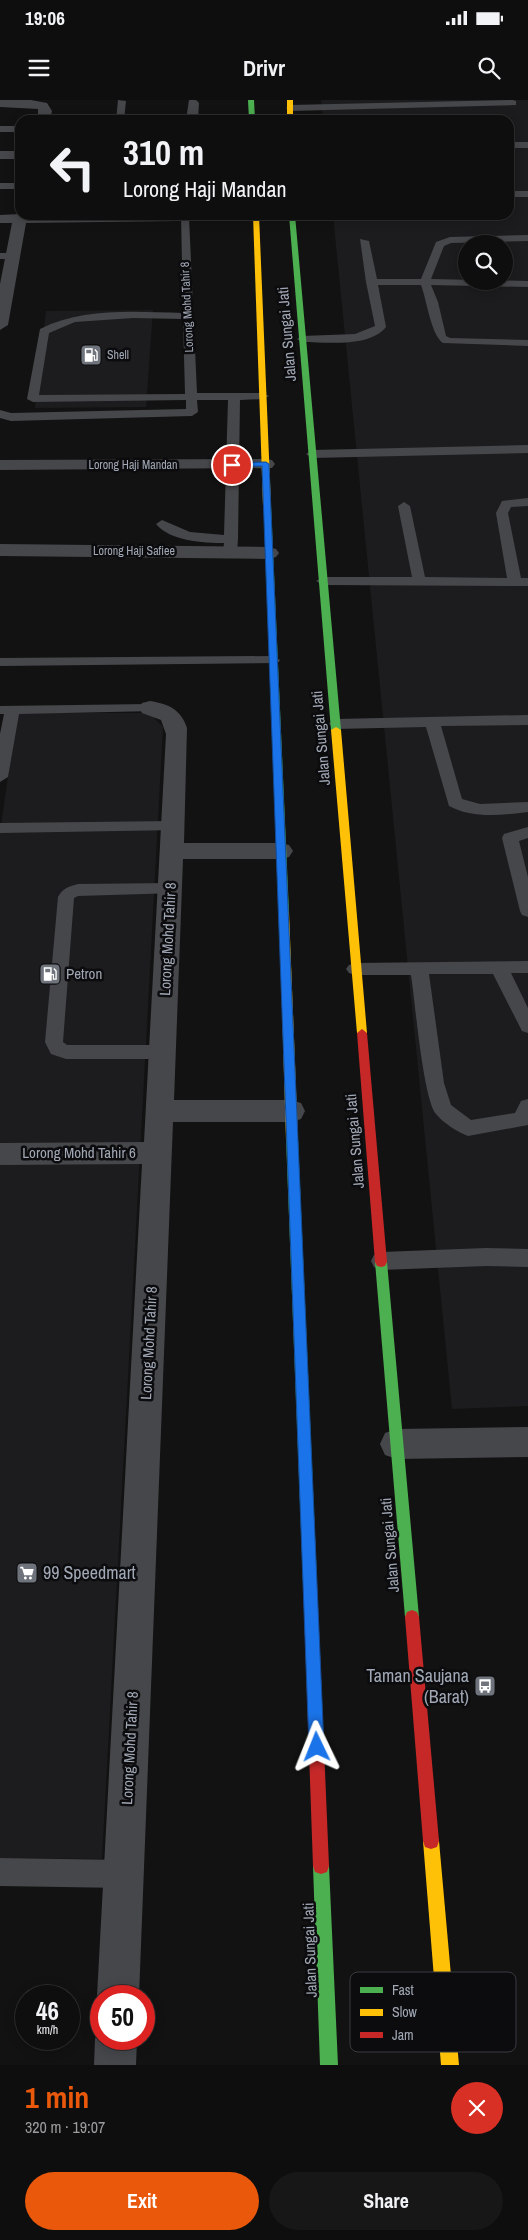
<!DOCTYPE html>
<meta charset="utf-8">
<style>
:root{--surface:#0e0e0e;--page:#171717;--text:#f1f3f6;--muted:#9b9c9e;--line:#2e2e2e;--accent:#ea580c}
body{margin:0;font-family:"Archivo Narrow",sans-serif;background:var(--page);color:var(--text);height:100vh;display:flex;flex-direction:column;font-size:19px;white-space:nowrap}
*{box-sizing:border-box;margin:0}
p{font-size:16px;color:var(--muted)}
.icon{flex:none;width:28px;height:28px;fill:none;stroke:currentColor;stroke-width:2;stroke-linecap:round;stroke-linejoin:round}
.map{position:relative;height:1965px;overflow:hidden}
.drawer{display:flex;flex-direction:column;background:var(--surface);flex:1}
.drawer>*{flex:none}
.top-card{position:absolute;left:15px;top:15px;width:499px;height:105px;border-radius:15px;box-shadow:0 2px 12px #0003,0 0 0 1px var(--line);background:#0e0e0e;color:var(--text);overflow:hidden}
.tools{position:absolute;left:458px;top:135px;display:grid;gap:10px}
.tools a{display:grid;place-items:center;width:55px;height:55px;border-radius:50%;background:var(--surface);box-shadow:0 2px 12px #0003,0 0 0 1px var(--line);font-size:25px}
.speed{position:absolute;left:15px;top:1885px;display:flex;gap:10px;font-size:25px;font-weight:700;text-align:center}
.speed>*{display:grid;place-content:center;width:65px;height:65px;border-radius:50%;background:var(--surface);box-shadow:0 2px 12px #0003,0 0 0 1px var(--line);line-height:1}
.speed small{font-size:12px;font-weight:400}
.speed .limit{border:8px solid #d22;background:#fff;color:#111}
.pin{position:absolute;display:grid;place-items:center;width:42px;height:42px;color:#fff;margin:-21px;border:2px solid #fff;border-radius:50%;box-shadow:0 1px 5px #0007}
.me{position:absolute;width:55px;margin:-28px;rotate:358deg;stroke-linejoin:round;filter:drop-shadow(0 0 4px #0008)}
.turn{display:flex;align-items:center;gap:18px;height:105px;padding:0 25px;font-size:22px}
.turn .icon{width:65px;height:65px;stroke-width:2.5}
.turn b{display:block;font-size:35px;line-height:42px}
.round{display:grid;place-items:center;flex:none;width:52px;height:52px;border-radius:26px;background:var(--page)}
.head{display:flex;align-items:center;justify-content:space-between;height:85px;padding:0 25px}
h1{font-size:30px;font-weight:700;line-height:38px;color:var(--accent)}
.primary-button{display:flex;gap:10px;margin-top:auto;padding:10px 25px}
.primary-button a{flex:1;height:58px;border-radius:30px;background:var(--accent);color:#fff;font-size:20px;font-weight:700;line-height:58px;text-align:center}
.primary-button a+a{background:var(--page);color:var(--text)}
.status{display:flex;justify-content:space-between;align-items:center;height:35px;padding:0 25px;background:var(--surface);direction:ltr}
.status svg{height:14px;fill:currentColor}
header{display:flex;justify-content:space-between;align-items:center;height:65px;padding:0 25px;background:var(--surface);font-size:22px;font-weight:700}
.map>svg:first-child{display:block}
.built{fill:#1c1c1e;fill-rule:evenodd}
.lines{fill:none;stroke-linecap:round;stroke-linejoin:round}
.lane{fill:#46474b;fill-rule:evenodd}
.street{fill:#46474b;fill-rule:evenodd}
.fast{fill:#4caf50;fill-rule:evenodd}
.slow{fill:#ffc107;fill-rule:evenodd}
.jam{fill:#c62828;fill-rule:evenodd}
.route{fill:#1a73e8;stroke:#114b97}
.labels{text-anchor:middle;stroke-width:5;stroke-linejoin:round;paint-order:stroke}
.far-street-label{font-size:12px;fill:#a1a8b5;stroke:#0c0c0e}
.far-poi-label{font-size:12px;fill:#a1a8b5;stroke:#0c0c0e;text-anchor:start}
.street-label{font-size:15px;fill:#a1a8b5;stroke:#0c0c0e}
.poi-label{font-size:15px;fill:#a1a8b5;stroke:#0c0c0e;text-anchor:start}
.near-poi-label{font-size:18px;fill:#a1a8b5;stroke:#0c0c0e;text-anchor:start}
.key{fill:#0c0c0e;stroke:#393b40;stroke-width:1}
.key-label{font-size:14px;fill:#a1a8b5}
</style>
<div class="status"><b>19:06</b><svg viewBox="0 0 49 12"><path d="M0 12V9h3v3zM5 12V6h3v6zM10 12V3h3v9zM15 12V0h3v12zM26 1h20v11H26zM47 4h2v5h-2z"/></svg></div>
<header><svg class="icon" aria-label="menu" viewBox="0 0 24 24"><path d="M4 6h16M4 12h16M4 18h16"/></svg>Drivr<svg class="icon" aria-label="search" viewBox="0 0 24 24"><circle cx="10" cy="10" r="6"/><path d="M15 15l6 6"/></svg></header>
<div class="map">
<svg width="528" height="1965" viewBox="0 0 528 1965">
<rect width="100%" height="100%" fill="#121212"/>
<!-- built -->
<g class="built">
<path d="M321,0H528V1306L452,1309L333,115H509V20H323ZM466,144H504V181H466Z"/>
<polygon points="153,210 146,307 35,308 46,211"/>
<polygon points="17,613 149,613 163,627 102,1759 0,1758 0,733"/>
</g>
<g class="lines">
<!-- lane -->
<g class="lane">
<polygon points="118,0 126,1 124,20 116,20"/>
<polygon points="513,0 516,1 516,5 290,11 286,8 290,5"/>
<rect x="0" y="26" width="20" height="6"/>
<rect x="509" y="42" width="19" height="6"/>
<rect x="0" y="83" width="20" height="6"/>
<rect x="509" y="91" width="19" height="6"/>
<path d="M181,115L189,117L197,293H263L269,296L263,299L240,300L238,439L237,452L230,456L223,452L224,443C203,443 170,441 156,424L162,420L190,432L224,435L228,300H197L198,312L192,316L11,321L0,318V310L11,313L186,309V300L33,302L27,299L40,229C84,207 135,212 183,213ZM133,218L183,219L185,294L39,295L49,233L75,222Z"/>
<path d="M528,135V141L451,143L444,146L431,179L528,181V187L431,185L438,202L446,236L450,238L528,240V246L443,243C431,235 427,201 421,185H378L386,227C369,248 327,242 302,242L297,239L302,236L355,234L375,226L366,182L360,139L369,141L377,179H421L436,142L450,137Z"/>
<polygon points="0,153 13,153 18,156 13,159 0,159"/>
<polygon points="528,345 528,353 312,358 306,354 312,350"/>
<polygon points="528,398 528,406 511,407 508,413 521,478 528,478 528,486 323,485 316,481 323,477 412,477 398,406 404,402 410,406 425,477 507,478 496,413 502,401"/>
<polygon points="273,556 280,560 278,563 0,566 0,558"/>
<polygon points="150,604 157,608 155,611 19,614 8,677 0,682 0,634 4,614 0,614 0,606"/>
<path d="M528,615V625L441,626L462,699L480,704L528,702V712C502,715 473,719 449,706L426,627L335,629L328,624L335,619Z"/>
<polygon points="173,721 179,722 181,726 179,730 0,733 0,723"/>
<polygon points="528,727 528,738 519,741 528,777 528,817 522,815 520,811 502,738 504,734"/>
<path d="M171,783L177,785L179,789L177,793L78,796L74,798L63,942L67,945H163L170,947L172,952L170,957L163,959H66L51,954L45,942L58,797C63,788 68,787 78,784Z"/>
<path d="M528,861V873H511L528,908V933L522,931L493,874H429L444,983L451,1005L471,1020L515,1013L521,1001L528,999V1025L468,1036C458,1032 443,1023 436,1014C423,999 415,900 411,875H355L349,873L346,869L349,865L355,863Z"/>
<polygon points="486,1148 528,1149 528,1167 486,1166 381,1170 374,1167 371,1161 374,1155 381,1152"/>
<polygon points="0,1758 124,1760 134,1764 138,1774 134,1784 124,1788 0,1786"/>
</g>
<!-- street -->
<g class="street">
<polygon points="0,0 31,0 47,3 52,11 50,20 38,20 38,9 0,7"/>
<polygon points="189,0 196,0 199,3 198,20 186,20"/>
<rect x="0" y="51" width="20" height="8"/>
<polygon points="20,114 20,115 263,116 256,120 26,123 8,225 0,230 0,184 12,123 0,123 0,115"/>
<polygon points="266,359 272,360 275,364 272,368 0,370 0,360"/>
<polygon points="0,444 269,447 276,449 279,453 276,457 269,459 0,456"/>
<path d="M150,601C168,604 181,609 187,628L184,743H281L289,745L293,751L289,757L281,759H183L174,1000H291L301,1003L305,1011L301,1019L291,1022H173L139,1896H101V1906L97,1896L142,1064L0,1065V1043L144,1042L166,634L161,620L142,613L139,608L142,603Z"/>
<polygon points="528,1327 528,1357 397,1359 385,1355 380,1344 385,1333 397,1329"/>
<polygon points="101,1924 101,1939 137,1939 136,1965 94,1965 95,1939"/>
</g>
<!-- fast -->
<g class="fast">
<polygon points="248,0 254,0 255,20 249,20"/>
<polygon points="289,115 295,115 341,630 336,633 331,630"/>
<polygon points="264,403 271,405 289,812 284,816 279,812"/>
<polygon points="292,1034 296,1036 298,1039 317,1482 315,1487 310,1489 305,1487 303,1482 286,1039 288,1036"/>
<polygon points="381,1157 385,1158 387,1162 419,1517 417,1522 412,1524 407,1522 405,1517 375,1162 377,1158"/>
<polygon points="321,1758 327,1760 329,1766 338,1965 320,1965 313,1766 315,1760"/>
</g>
<!-- slow -->
<g class="slow">
<rect x="287" y="0" width="6" height="20"/>
<polygon points="253,115 259,115 271,405 267,407 263,405"/>
<polygon points="336,627 341,630 367,933 362,937 357,933 331,630"/>
<polygon points="284,808 289,812 298,1039 296,1042 288,1042 286,1039 279,812"/>
<polygon points="431,1733 437,1735 439,1741 459,1965 441,1965 423,1741 425,1735"/>
</g>
<!-- jam -->
<g class="jam">
<polygon points="362,929 367,933 387,1162 385,1166 381,1167 377,1166 375,1162 357,933"/>
<polygon points="310,1475 315,1477 317,1482 329,1766 327,1772 321,1774 315,1772 313,1766 303,1482 305,1477"/>
<polygon points="412,1510 417,1512 419,1517 439,1741 437,1747 431,1749 425,1747 423,1741 405,1517 407,1512"/>
</g>
</g>
<!-- route -->
<polygon class="route" points="266,362 269,364 324,1647 322,1653 317,1655 311,1653 309,1647 262,366 232,367 229,365 232,363"/>
<!-- icons -->
<defs>
<g id="fuel-square" transform="scale(1.125)"><rect x="-9" y="-9" width="18" height="18" rx="4" fill="#6f747c" stroke="#0c0c0e"/><path d="M-5.5-6h7V0h2V4h1.3V-2.5L3-4.5l.8-.8L6-3V5H2.5V1h-1V6h-7ZM-4.2-4.7v3.2H.2V-4.7Z" fill="#fff"/></g>
<g id="supermarket-square" transform="scale(1.125)"><rect x="-9" y="-9" width="18" height="18" rx="4" fill="#6f747c" stroke="#0c0c0e"/><path d="M-6-5.5h2.5l.6 2H6L4.5 2H-2.5L-4.4-4H-6ZM-1.5 3.2a1.3 1.3 0 1 0 .1 0ZM3 3.2a1.3 1.3 0 1 0 .1 0Z" fill="#fff"/></g>
<g id="bus-square" transform="scale(1.125)"><rect x="-9" y="-9" width="18" height="18" rx="4" fill="#6f747c" stroke="#0c0c0e"/><path d="M-5-6H5V4H4V6H2V4H-2V6H-4V4H-5ZM-3.5-4V0h7V-4ZM-3.5 1.2v1.5H-2V1.2ZM2 1.2v1.5H3.5V1.2Z" fill="#fff"/></g>
</defs>
<g fill-rule="evenodd">
<use href="#fuel-square" x="91" y="255"/>
<use href="#fuel-square" x="50" y="874"/>
<use href="#supermarket-square" x="27" y="1473"/>
<use href="#bus-square" x="485" y="1586"/>
</g>
<g class="labels">
<!-- far-street labels -->
<g class="far-street-label">
<text transform="translate(187 207) rotate(-93)" y="4">Lorong Mohd Tahir 8</text>
<text x="133" y="369">Lorong Haji Mandan</text>
<text x="134" y="455">Lorong Haji Safiee</text>
</g>
<!-- far-poi labels -->
<g class="far-poi-label">
<text x="107" y="259">Shell</text>
</g>
<!-- street labels -->
<g class="street-label">
<text transform="translate(287 234) rotate(-95)" y="5">Jalan Sungai Jati</text>
<text transform="translate(321 638) rotate(-95)" y="5">Jalan Sungai Jati</text>
<text transform="translate(168 839) rotate(-87)" y="5">Lorong Mohd Tahir 8</text>
<text transform="translate(355 1041) rotate(-95)" y="5">Jalan Sungai Jati</text>
<text x="79" y="1058">Lorong Mohd Tahir 6</text>
<text transform="translate(149 1243) rotate(-87)" y="5">Lorong Mohd Tahir 8</text>
<text transform="translate(390 1445) rotate(-95)" y="5">Jalan Sungai Jati</text>
<text transform="translate(130 1648) rotate(-87)" y="5">Lorong Mohd Tahir 8</text>
<text transform="translate(310 1850) rotate(-92)" y="5">Jalan Sungai Jati</text>
</g>
<!-- poi labels -->
<g class="poi-label">
<text x="66" y="879">Petron</text>
</g>
<!-- near-poi labels -->
<g class="near-poi-label">
<text x="43" y="1479">99 Speedmart</text>
<text x="469" y="1582" text-anchor="end">Taman Saujana<tspan x="469" dy="21">(Barat)</tspan></text>
</g>
</g>
<!-- legend -->
<rect x="350" y="1872" width="166" height="80" rx="8" class="key"/>
<rect x="360" y="1887" width="23" height="6" fill="#4caf50"/>
<rect x="360" y="1909" width="23" height="7" fill="#ffc107"/>
<rect x="360" y="1932" width="23" height="6" fill="#c62828"/>
<g class="key-label">
<text x="392" y="1895">Fast</text>
<text x="392" y="1917">Slow</text>
<text x="392" y="1940">Jam</text>
</g>
</svg>
<div class="tools">
<a><svg class="icon" aria-label="search" viewBox="0 0 24 24"><circle cx="10" cy="10" r="6"/><path d="M15 15l6 6"/></svg></a>
</div>
<div class="speed"><div>46<small>km/h</small></div><div class="limit">50</div></div>
<div class="pin" style="left:232px;top:365px;background:#d93025"><svg class="icon" aria-label="arrive" viewBox="0 0 24 24"><path d="M6 21V4h12l-3 4 3 4H6"/></svg></div>
<svg class="me" style="left:317px;top:1647px" viewBox="-20 -20 40 40"><path d="M0-17L14 15 0 8-14 15z" fill="#1a73e8" stroke="#fff" stroke-width="4"/></svg>
<div class="top-card">
<div class="turn"><svg class="icon" aria-label="left" viewBox="0 0 24 24"><path d="M17 20v-9H6M10 6l-5 5 5 5"/></svg><div><b>310 m</b>Lorong Haji Mandan</div></div>
</div>
</div>
<section class="drawer">
<div class="head"><div><h1>1 min</h1><p>320 m · 19:07</p></div><a class="round" style="background:#d93025;color:#fff"><svg class="icon" aria-label="close" viewBox="0 0 24 24"><path d="M6 6l12 12M18 6L6 18"/></svg></a></div>
<div class="primary-button"><a>Exit</a><a>Share</a></div>
</section>
